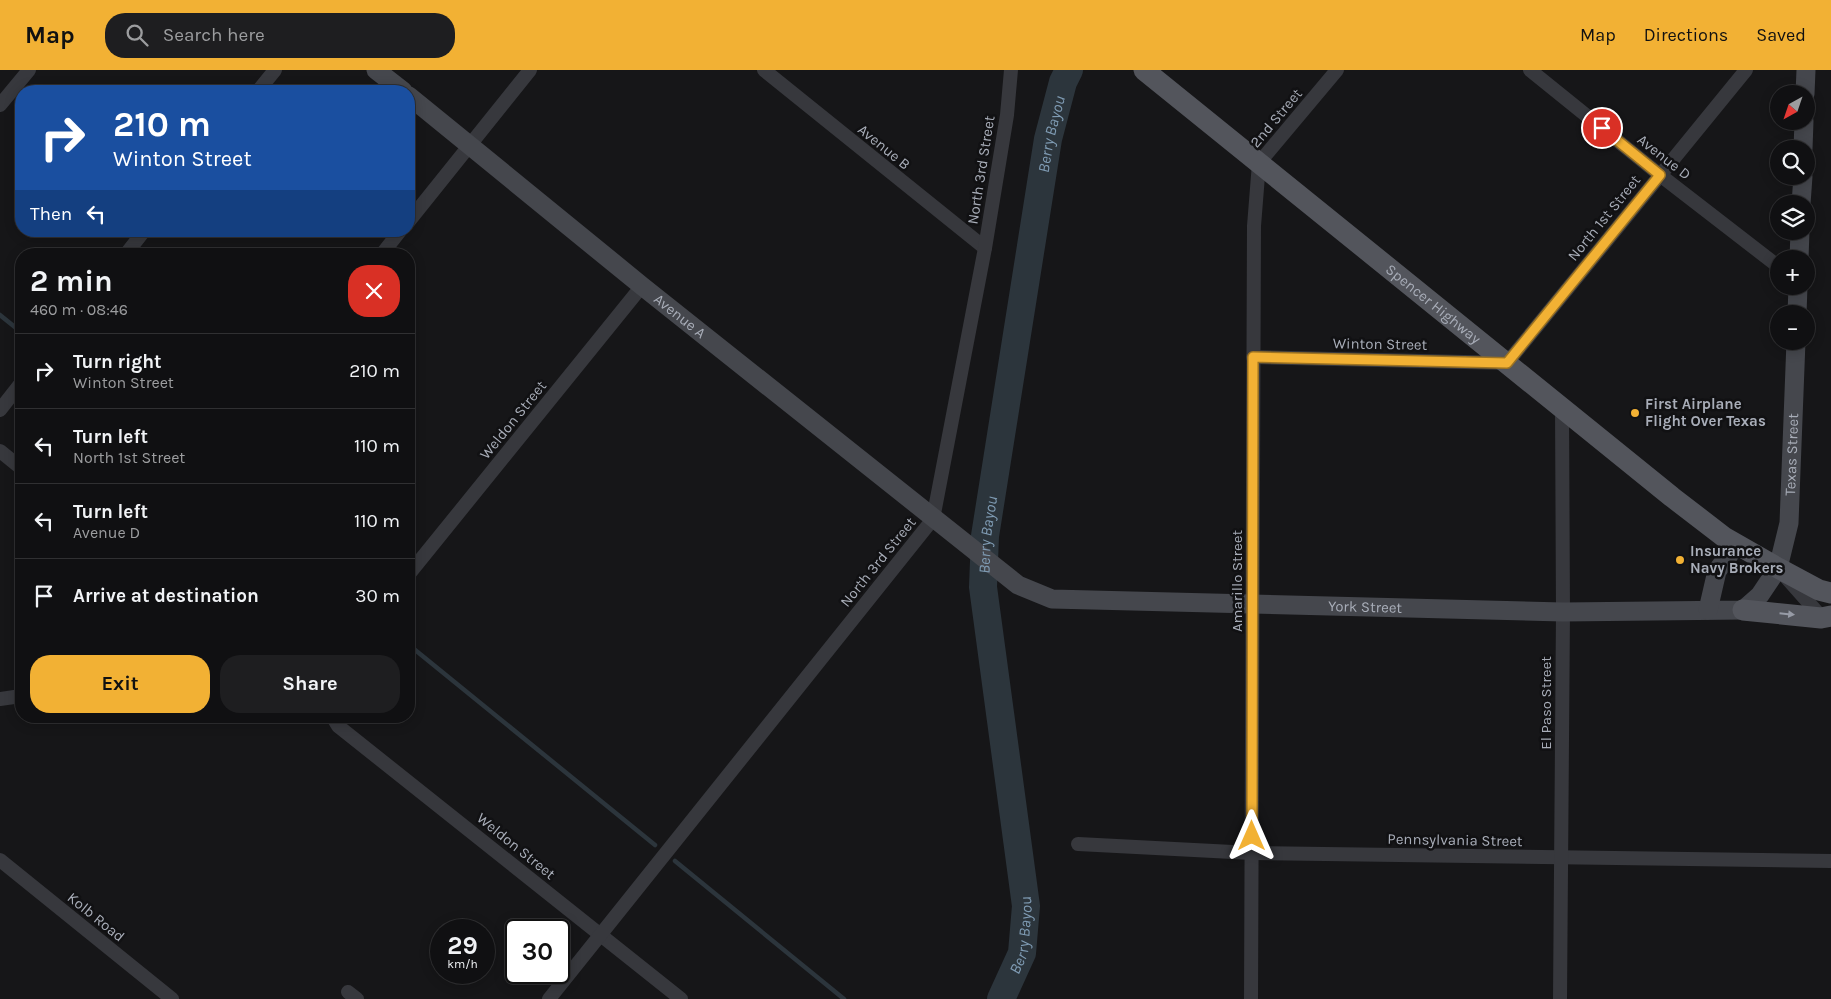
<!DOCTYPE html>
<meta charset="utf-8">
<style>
:root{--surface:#101012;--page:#1e1e20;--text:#f1f3f6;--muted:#9c9d9f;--line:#303032;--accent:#f2b134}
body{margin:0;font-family:Karla,sans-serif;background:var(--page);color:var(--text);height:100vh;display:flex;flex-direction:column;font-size:19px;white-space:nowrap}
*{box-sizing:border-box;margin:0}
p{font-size:16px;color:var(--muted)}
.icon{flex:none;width:28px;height:28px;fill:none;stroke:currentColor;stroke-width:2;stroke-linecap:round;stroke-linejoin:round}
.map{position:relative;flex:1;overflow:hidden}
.panel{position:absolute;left:15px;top:178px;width:400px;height:475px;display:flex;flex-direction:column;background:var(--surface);border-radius:20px;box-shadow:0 2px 12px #0003,0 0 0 1px var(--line)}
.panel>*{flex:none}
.banner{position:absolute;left:15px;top:15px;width:400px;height:152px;border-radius:20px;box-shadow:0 2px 12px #0003,0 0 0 1px var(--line);background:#1a4fa0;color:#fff;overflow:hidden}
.needle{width:32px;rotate:220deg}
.controls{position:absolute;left:1770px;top:15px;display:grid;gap:10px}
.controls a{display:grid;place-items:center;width:45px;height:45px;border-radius:50%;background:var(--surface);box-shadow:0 2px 12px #0003,0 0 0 1px var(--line);font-size:25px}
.speed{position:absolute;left:430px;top:849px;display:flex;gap:10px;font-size:25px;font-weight:700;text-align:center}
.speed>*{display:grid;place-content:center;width:65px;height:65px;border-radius:50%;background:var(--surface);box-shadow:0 2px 12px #0003,0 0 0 1px var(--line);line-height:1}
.speed small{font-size:12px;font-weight:400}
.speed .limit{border:2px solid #111;border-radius:8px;background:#fff;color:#111}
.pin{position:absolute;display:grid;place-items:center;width:42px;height:42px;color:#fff;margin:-21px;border:2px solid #fff;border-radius:50%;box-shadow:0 1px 5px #0007}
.me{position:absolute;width:55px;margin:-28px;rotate:0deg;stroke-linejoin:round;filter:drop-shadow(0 0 4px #0008)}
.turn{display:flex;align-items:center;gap:18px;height:105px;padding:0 15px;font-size:22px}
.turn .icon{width:65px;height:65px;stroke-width:2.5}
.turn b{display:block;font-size:35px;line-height:42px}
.then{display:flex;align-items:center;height:48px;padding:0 15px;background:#0003;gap:10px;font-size:19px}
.round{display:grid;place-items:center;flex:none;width:52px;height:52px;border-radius:20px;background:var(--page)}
.overview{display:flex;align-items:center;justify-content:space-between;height:85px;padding:0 15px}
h1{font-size:30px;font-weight:700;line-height:38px}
.primary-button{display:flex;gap:10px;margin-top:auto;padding:10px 15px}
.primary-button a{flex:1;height:58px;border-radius:20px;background:var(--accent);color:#111;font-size:20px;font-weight:700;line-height:58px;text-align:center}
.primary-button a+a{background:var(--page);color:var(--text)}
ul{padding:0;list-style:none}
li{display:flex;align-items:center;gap:15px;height:75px;padding:0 15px;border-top:1px solid var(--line)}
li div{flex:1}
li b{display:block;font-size:19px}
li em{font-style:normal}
header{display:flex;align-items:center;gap:30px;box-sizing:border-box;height:70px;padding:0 25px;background:var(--accent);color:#111}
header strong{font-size:24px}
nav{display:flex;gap:28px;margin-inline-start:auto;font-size:18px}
.search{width:350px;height:45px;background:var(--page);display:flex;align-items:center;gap:12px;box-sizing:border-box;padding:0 18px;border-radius:20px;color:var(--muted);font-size:19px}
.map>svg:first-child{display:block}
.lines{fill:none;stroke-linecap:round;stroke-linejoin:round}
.stream{stroke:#2c353c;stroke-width:4.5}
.river{stroke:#2c353c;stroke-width:28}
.street{stroke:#37383d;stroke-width:14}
.secondary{stroke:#45474d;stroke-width:19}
.primary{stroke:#53555c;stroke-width:21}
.oneway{fill:#979ba6}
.route-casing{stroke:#9d7322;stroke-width:12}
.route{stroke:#f2b134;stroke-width:9}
.poi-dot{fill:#f2b134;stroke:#111113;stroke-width:2}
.labels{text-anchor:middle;stroke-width:5;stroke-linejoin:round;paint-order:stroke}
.street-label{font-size:15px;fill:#a8adb8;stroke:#111113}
.poi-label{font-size:15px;font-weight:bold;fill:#a8adb8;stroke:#111113;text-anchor:start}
.water-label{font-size:16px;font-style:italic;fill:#7f9bb3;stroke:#111113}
</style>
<header>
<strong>Map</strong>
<div class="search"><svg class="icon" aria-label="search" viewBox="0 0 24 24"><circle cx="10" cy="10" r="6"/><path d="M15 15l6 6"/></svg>Search here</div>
<nav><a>Map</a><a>Directions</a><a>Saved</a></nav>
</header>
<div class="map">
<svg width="1831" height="929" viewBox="0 0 1831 929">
<rect width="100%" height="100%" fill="#161618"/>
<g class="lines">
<!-- stream -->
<g class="stream">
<polyline points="0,245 21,262"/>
<polyline points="409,575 655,775"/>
<polyline points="675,791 844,929"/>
</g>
<!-- river -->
<path class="river" id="s1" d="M1001,929L1022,883L1026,836L983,517L985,466L1048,69L1063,12L1069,0"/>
<!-- street -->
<g class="street">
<polyline points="764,0 985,178"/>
<polyline points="1530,0 1660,105 1779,197"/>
<polyline points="258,21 275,0"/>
<polyline points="0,35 29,0"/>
<polyline points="409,151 530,0"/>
<polyline points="126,184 144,161"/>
<polyline points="382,184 400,161"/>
<polyline points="1253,287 1507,293 1746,0"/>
<polyline points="0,340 21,313"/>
<polyline points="0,381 21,398"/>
<polyline points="409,504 642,216"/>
<polyline points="1785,506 1824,550"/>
<polyline points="0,629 21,626"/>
<polyline points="332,646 338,656 681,929"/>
<polyline points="1078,774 1252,783 1831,791"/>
<polyline points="0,790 172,929"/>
<polyline points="348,922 357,929"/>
<polyline points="549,929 933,449 985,178 1007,45 1011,0"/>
<polyline points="1251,929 1254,156 1259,93 1337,0"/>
<polyline points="1560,929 1563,542 1562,338"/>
</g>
<!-- secondary -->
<g class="secondary">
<polyline points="376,0 403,21"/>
<polyline points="1805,24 1806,0"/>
<path id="s2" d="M409,26L642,216L1018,515L1052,529L1563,542L1743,540L1760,525L1778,498L1789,453L1796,271"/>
<polyline points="1803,79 1804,51"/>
<polyline points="1801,134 1803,106"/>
<polyline points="1799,189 1800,161"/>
<polyline points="1797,244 1798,216"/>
<polyline points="1708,540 1717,501 1737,474"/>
</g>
<!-- primary -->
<g class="primary">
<path id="s3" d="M1144,0L1672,427L1724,467L1778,498L1819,520L1831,523"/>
<polyline points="1743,540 1821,548 1831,546"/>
</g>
</g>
<!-- one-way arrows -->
<defs><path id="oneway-solid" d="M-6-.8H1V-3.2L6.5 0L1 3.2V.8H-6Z" transform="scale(1.25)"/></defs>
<use class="oneway" href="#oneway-solid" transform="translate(1787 544) rotate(6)"/>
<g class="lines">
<!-- route casing -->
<g class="route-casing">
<polyline id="route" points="1252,766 1253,287 1507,293 1660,105 1602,58"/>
</g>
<!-- route -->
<use href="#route" class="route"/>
</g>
<!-- markers -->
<g class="poi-dot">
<circle cx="1635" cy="343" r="5"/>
<circle cx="1680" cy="490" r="5"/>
</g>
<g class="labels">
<!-- street labels -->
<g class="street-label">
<text transform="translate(1276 48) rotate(-50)" y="5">2nd Street</text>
<text transform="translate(884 77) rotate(39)" y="5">Avenue B</text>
<text transform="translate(1664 87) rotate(38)" y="5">Avenue D</text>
<text transform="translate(981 100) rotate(-81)" y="5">North 3rd Street</text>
<text transform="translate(1604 148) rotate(-51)" y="5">North 1st Street</text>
<text dy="5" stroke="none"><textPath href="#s3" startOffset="372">Spencer Highway</textPath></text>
<text dy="5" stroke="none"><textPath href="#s2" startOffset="349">Avenue A</textPath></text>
<text transform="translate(1380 274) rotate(1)" y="5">Winton Street</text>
<text transform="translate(513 350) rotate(-51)" y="5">Weldon Street</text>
<text dy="5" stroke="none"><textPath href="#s2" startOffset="1679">Texas Street</textPath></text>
<text transform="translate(878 492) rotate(-51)" y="5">North 3rd Street</text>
<text transform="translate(1237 511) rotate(-90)" y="5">Amarillo Street</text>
<text dy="5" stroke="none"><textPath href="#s2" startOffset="1131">York Street</textPath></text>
<text transform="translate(1546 633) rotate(-90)" y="5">El Paso Street</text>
<text transform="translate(1455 770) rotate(1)" y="5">Pennsylvania Street</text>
<text transform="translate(516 776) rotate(39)" y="5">Weldon Street</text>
<text transform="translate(96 847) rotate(39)" y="5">Kolb Road</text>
</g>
<!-- poi labels -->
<g class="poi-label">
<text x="1645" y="339">First Airplane<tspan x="1645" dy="17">Flight Over Texas</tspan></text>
<text x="1690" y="486">Insurance<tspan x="1690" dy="17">Navy Brokers</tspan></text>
</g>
<!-- water labels -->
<g class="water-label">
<text dy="6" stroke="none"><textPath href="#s1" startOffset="878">Berry Bayou</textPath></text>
<text dy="6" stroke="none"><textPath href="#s1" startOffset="472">Berry Bayou</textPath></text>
<text dy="6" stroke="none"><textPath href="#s1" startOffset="68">Berry Bayou</textPath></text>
</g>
</g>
</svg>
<div class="controls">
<a><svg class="needle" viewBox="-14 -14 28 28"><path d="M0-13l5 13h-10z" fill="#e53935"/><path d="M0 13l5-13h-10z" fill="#9c9d9f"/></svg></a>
<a><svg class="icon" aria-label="search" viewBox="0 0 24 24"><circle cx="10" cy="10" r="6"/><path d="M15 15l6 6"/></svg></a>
<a><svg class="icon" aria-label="layers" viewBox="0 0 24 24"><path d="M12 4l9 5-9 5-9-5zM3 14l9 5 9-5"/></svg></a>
<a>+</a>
<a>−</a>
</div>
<div class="speed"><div>29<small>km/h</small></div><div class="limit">30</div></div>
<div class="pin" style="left:1602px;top:58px;background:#d93025"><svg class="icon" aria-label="arrive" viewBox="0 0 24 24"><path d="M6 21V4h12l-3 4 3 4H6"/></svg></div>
<svg class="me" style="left:1252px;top:766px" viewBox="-20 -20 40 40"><path d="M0-17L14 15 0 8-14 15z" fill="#f2b134" stroke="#fff" stroke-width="4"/></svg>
<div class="banner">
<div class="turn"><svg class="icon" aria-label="right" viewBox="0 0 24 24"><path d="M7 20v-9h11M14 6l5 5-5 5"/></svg><div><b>210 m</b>Winton Street</div></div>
<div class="then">Then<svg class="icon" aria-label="left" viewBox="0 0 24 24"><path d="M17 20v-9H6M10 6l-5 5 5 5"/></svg></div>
</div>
<section class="panel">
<div class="overview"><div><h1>2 min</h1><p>460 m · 08:46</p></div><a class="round" style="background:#d93025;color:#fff"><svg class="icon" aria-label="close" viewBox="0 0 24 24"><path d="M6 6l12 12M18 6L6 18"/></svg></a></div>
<ul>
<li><svg class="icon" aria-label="right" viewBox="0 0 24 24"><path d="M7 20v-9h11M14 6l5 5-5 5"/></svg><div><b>Turn right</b><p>Winton Street</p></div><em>210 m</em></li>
<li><svg class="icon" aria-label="left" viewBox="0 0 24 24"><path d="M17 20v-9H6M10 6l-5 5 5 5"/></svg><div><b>Turn left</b><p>North 1st Street</p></div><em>110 m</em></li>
<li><svg class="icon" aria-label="left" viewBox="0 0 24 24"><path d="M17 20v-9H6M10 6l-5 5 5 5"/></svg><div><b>Turn left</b><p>Avenue D</p></div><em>110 m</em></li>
<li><svg class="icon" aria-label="arrive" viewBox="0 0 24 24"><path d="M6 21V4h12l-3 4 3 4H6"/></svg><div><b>Arrive at destination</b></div><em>30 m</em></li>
</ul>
<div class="primary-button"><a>Exit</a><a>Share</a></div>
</section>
</div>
